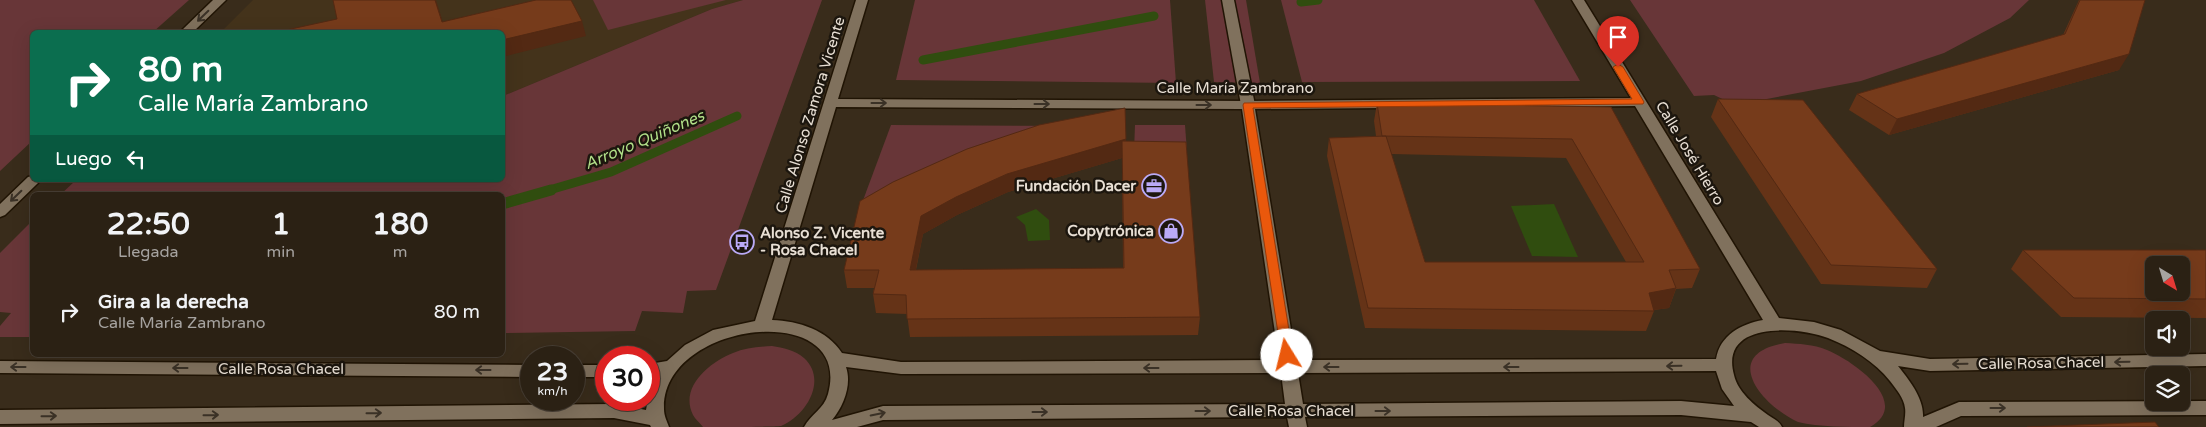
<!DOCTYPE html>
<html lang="es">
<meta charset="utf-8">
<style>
:root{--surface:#2b2114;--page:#33291d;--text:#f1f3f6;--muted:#a6a3a0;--line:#473e34}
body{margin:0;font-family:"Varela Round",sans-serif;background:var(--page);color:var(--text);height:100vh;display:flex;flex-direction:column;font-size:19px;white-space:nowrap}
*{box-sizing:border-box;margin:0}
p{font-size:16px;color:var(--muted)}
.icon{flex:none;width:28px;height:28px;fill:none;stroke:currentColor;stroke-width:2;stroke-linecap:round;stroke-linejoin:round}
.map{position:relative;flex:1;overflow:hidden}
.side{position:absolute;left:30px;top:192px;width:475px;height:165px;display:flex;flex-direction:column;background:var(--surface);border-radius:8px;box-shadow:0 5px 20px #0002,0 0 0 1px var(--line)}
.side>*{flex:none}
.guide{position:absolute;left:30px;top:30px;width:475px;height:152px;border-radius:8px;box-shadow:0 5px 20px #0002,0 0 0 1px var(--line);background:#0b6e4f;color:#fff;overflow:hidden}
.needle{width:32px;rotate:142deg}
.controls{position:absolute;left:2145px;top:256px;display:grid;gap:10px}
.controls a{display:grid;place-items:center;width:45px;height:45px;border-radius:8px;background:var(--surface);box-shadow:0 5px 20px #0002,0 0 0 1px var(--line);font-size:25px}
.speed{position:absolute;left:520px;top:346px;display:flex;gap:10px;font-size:25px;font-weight:700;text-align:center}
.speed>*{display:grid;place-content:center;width:65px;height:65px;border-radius:50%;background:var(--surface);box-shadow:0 5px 20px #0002,0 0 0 1px var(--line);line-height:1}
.speed small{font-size:12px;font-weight:400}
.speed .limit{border:8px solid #d22;background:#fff;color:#111}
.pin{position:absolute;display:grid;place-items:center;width:42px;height:42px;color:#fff;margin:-51px -21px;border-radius:50% 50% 50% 0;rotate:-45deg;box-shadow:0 0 5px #0007}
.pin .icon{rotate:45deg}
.me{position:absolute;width:55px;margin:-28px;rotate:351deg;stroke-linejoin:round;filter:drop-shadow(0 0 4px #0008)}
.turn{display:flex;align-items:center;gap:18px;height:105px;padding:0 25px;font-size:22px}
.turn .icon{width:65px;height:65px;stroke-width:2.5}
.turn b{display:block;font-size:35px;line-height:42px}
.then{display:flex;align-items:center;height:48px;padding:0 25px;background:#0003;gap:10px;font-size:19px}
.eta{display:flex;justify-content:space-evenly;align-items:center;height:85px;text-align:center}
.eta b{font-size:30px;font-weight:700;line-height:35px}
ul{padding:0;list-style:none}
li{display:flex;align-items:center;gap:15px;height:70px;padding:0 25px}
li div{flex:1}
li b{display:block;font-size:19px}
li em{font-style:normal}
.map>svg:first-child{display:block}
.built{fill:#44331b}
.green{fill:#683638}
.water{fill:#304d0f}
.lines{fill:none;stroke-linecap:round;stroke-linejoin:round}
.stream-far1{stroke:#304d0f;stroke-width:9}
.stream{stroke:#304d0f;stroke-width:11}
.pedestrian-casing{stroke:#201404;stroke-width:3}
.minor-casing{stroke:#201404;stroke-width:3}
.pedestrian{fill:#80715d;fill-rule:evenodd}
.minor{fill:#80715d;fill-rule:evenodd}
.wall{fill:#653317;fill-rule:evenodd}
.shaded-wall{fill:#532913}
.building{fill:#763b1b;stroke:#532913;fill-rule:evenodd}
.oneway{stroke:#3a3126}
.route{fill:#ea580c;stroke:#983908}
.labels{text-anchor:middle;stroke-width:5;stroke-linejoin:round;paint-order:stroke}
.street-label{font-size:15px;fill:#e8dfd4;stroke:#1c160e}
.poi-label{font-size:15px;font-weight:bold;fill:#e8dfd4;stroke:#1c160e;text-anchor:end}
.water-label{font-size:16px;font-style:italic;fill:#b1df88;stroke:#1c160e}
</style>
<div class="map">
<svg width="2206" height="427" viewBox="0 0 2206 427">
<rect width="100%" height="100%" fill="#392c1b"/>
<!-- built -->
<polygon class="built" points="253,0 743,0 712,9 503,96 502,32 221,32"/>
<!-- green -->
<g class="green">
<polygon points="0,0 189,0 153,32 32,32 32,141 0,171"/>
<polygon points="593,0 726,0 608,30"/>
<polygon points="743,0 822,0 716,290 687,291 683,313 642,311 635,331 503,333 502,195 60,195 74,182 93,180 502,180 503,96 712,9"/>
<polygon points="915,0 1170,0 1176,83 896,80"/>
<polygon points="1205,0 1246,0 1260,83 1214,82"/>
<polygon points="1281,0 1534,0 1580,81 1302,82"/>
<polygon points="1630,0 2029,0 2010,18 1944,53 1861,81 1735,105 1714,95 1694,96"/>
<polygon points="891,125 1084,126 862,203"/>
<polygon points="1135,125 1185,125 1187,152 1134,151"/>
<polygon points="32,221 32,337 0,337 0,326 11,313 0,312 0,253"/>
<path d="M1785,343C1799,344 1813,344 1827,350C1850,359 1914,402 1870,427C1848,427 1819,427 1798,422C1761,405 1719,354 1785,343Z"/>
<path d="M772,346C783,348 795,350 804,358C828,380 806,416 781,426C772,427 717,427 703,427C700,423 695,419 693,415C679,387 710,362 733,353C745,348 758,347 772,346Z"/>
</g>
<!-- water -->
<g class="water">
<polygon points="1554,204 1578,257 1532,256 1511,206"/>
<polygon points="1036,209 1049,220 1050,240 1028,241 1025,225 1016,217"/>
</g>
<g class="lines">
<!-- stream-far1 -->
<g class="stream-far1">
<polyline points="1301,2 1318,0"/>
<polyline points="923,60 1154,16"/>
<polyline points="546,191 611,172 737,116"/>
</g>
<!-- stream -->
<polyline class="stream" points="502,204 551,190"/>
<!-- pedestrian casing -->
<g class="pedestrian-casing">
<polygon id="pedestrian" points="1222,0 1234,0 1255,105 1253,108 1243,108 1241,105"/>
</g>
<!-- minor casing -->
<g class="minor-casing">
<g id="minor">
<polygon points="213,0 226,0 193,32 180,32"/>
<path d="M856,0H868L838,99L1248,101L1631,98L1572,0H1584L1779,318L1814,322L1841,330L1880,351L1930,359L2206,354V366L1930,371L1898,366C1909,380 1924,398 1923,417L1959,402L2206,401V415L1961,416L1936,427H1904C1904,421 1906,414 1905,408C1904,398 1896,389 1890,381C1875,362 1851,347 1828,338C1798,327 1719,320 1734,375C1738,392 1754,405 1768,415C1774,419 1779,421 1782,427H1759L1751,422L1681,415L1305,417L1307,427H1289L1287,417L883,420L857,427H804C811,414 824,409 828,394C854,298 661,321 664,409C664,416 667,421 669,427H651L650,425L614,418L0,424V410L614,404L646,410L649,393L657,375L649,376V364L667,361L685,345L713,330L755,321ZM1635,106L1763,320C1741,324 1720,335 1716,359L1296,360L1255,109ZM836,107L1242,109L1279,360L901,362L842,353C827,330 799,321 772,320ZM846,367L901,374L1281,373L1285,404L883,406L832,420C844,406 852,384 846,367ZM1716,371L1722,389L1734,406L1681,401L1303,404L1298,373Z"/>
<polygon points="32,176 32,180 40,180 38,183 5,215 0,217 0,204 28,177"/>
<polygon points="0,361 531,365 531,377 0,373"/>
<rect x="574" y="365" width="32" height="12"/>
</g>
</g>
<!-- pedestrian -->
<use href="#pedestrian" class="pedestrian"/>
<!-- minor -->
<use href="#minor" class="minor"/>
</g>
<!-- wall -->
<g class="wall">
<polygon points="2079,0 2145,0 2119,70 1889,135 1849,110 1857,94 2063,35"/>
<polygon points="1718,99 1937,269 1927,288 1821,284 1711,117"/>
<path d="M1377,103L1611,107L1700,269L1692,288L1676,289L1669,308L1654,310V311L1646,331L1365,328L1327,156L1329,138L1376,136L1374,121ZM1391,154L1566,158L1626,262H1425Z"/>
<path d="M1039,125L1126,142L1200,317L1198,335L910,337L907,314L876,313L873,294L874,288H847L844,270ZM1122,158L1123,268L916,270L923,234L957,215L1008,192Z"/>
<polygon points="2023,250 2206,250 2206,318 2061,317 2011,269"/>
</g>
<!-- shaded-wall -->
<g class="shaded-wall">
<polygon points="435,0 436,0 446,32"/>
<polygon points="582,21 586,36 502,57 502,40"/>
<polygon points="2129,54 2119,70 1889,135 1897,119"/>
<polygon points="1126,139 1126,157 1122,141 1122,158 1008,192 957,215 923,234 912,288 910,270 921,216 956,197 1007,174"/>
<polygon points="1676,288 1669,308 1645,311 1649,293"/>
</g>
<!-- building -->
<g class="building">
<polygon points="333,0 435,0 442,22 536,0 571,0 582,21 502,40 502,32 277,32 337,19"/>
<polygon points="2080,0 2145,0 2129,54 1897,119 1857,94 2065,34"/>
<polygon points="1718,99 1803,100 1937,269 1831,265"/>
<polygon points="1377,103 1611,107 1700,269 1669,270 1676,288 1649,293 1654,311 1368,308 1329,138 1386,136 1425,262 1644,262 1572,139 1382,136"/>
<polygon points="1125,108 1126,139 1007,174 956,197 921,216 910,270 1124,268 1122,141 1186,142 1200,317 907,319 906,295 873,294 879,270 844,270 860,201 893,182 967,149 1039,125"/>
<path d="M2023,250H2206V299L2074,298ZM2154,265H2181V292H2154Z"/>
<polygon points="2155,422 2159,427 2027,427"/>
</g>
<!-- one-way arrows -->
<defs><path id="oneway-shaft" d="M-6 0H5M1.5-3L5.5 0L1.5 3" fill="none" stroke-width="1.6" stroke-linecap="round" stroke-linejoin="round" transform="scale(1.25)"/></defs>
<g class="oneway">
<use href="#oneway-shaft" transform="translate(203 16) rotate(136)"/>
<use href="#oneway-shaft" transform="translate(879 103)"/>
<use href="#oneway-shaft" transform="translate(1042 104)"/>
<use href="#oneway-shaft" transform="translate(1204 105)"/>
<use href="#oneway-shaft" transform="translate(16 196) rotate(136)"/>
<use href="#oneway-shaft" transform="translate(2122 362) rotate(179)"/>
<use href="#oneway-shaft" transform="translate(1960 364) rotate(179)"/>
<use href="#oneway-shaft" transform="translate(1674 366) rotate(179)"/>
<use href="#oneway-shaft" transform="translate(18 367) rotate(-180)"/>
<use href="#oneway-shaft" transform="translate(1331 367) rotate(-180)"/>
<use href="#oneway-shaft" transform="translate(1511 367) rotate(180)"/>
<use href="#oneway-shaft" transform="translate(180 368) rotate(-180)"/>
<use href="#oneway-shaft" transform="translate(1151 368) rotate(180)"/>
<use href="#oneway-shaft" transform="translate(483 370) rotate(-180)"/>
<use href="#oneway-shaft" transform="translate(1998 408)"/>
<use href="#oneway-shaft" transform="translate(1203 411)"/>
<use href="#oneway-shaft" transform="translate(1383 411)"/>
<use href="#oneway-shaft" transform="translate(1040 412)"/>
<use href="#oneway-shaft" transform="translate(374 413) rotate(-1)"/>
<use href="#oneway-shaft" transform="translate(878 414) rotate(-12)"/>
<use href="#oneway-shaft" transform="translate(211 415) rotate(-1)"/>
<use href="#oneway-shaft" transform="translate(49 416) rotate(-1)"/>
</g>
<!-- route -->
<polygon class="route" points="1618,64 1623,67 1644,102 1643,104 1253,108 1293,355 1291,359 1282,359 1243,105 1244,103 1632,99 1613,67"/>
<!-- icons -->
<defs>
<g id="office-ring" transform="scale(1.25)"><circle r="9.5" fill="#1c160e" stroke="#baaaf6" stroke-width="1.5"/><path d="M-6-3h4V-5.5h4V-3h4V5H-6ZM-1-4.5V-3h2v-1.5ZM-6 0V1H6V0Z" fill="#baaaf6"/></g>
<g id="shop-ring" transform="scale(1.25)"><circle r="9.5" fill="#1c160e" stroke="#baaaf6" stroke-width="1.5"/><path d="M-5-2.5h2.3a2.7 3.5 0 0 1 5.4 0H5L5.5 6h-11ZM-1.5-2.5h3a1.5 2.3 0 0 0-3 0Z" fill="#baaaf6"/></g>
<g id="bus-ring" transform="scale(1.25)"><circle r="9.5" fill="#1c160e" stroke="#baaaf6" stroke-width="1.5"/><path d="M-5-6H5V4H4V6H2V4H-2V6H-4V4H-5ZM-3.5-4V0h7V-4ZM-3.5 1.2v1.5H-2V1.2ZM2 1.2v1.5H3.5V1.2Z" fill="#baaaf6"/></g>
</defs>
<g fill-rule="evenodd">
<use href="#office-ring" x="1154" y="186"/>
<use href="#shop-ring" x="1171" y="231"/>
<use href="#bus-ring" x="742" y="242"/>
</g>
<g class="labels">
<!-- street labels -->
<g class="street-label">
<text x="1235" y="93">Calle María Zambrano</text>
<text transform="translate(810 115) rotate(-73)" y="5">Calle Alonso Zamora Vicente</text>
<text transform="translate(1690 153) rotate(59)" y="5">Calle José Hierro</text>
<text transform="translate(2041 363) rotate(-1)" y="5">Calle Rosa Chacel</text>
<text x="281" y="374">Calle Rosa Chacel</text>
<text x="1291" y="416">Calle Rosa Chacel</text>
</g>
<!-- poi labels -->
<g class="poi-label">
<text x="1136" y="191">Fundación Dacer</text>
<text x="1154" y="236">Copytrónica</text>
<text x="760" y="238" text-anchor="start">Alonso Z. Vicente<tspan x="760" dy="17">- Rosa Chacel</tspan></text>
</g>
<!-- water labels -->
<g class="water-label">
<text transform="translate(644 139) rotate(-23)" y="6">Arroyo Quiñones</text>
</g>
</g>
</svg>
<div class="controls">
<a><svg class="needle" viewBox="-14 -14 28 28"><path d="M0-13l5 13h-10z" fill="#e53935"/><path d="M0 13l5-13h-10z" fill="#a6a3a0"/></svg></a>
<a><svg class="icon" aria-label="sound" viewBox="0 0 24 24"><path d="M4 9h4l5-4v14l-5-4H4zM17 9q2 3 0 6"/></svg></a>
<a><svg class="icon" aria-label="layers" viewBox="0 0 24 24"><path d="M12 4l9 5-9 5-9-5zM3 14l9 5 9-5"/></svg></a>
</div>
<div class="speed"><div>23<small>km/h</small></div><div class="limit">30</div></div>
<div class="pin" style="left:1618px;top:67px;background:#d93025"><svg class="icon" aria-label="arrive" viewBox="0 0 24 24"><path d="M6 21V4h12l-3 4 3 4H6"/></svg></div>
<svg class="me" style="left:1287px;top:355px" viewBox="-20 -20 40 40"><circle r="19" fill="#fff"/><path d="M0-13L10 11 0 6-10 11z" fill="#ea580c"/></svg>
<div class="guide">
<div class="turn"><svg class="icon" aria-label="right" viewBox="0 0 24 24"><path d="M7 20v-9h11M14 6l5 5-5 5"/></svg><div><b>80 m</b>Calle María Zambrano</div></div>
<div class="then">Luego<svg class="icon" aria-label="left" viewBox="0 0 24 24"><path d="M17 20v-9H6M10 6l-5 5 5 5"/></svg></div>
</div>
<section class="side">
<div class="eta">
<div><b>22:50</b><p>Llegada</p></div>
<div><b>1</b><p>min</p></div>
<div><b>180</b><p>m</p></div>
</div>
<ul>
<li><svg class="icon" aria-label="right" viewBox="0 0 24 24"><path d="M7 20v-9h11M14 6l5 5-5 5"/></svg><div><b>Gira a la derecha</b><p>Calle María Zambrano</p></div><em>80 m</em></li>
</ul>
</section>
</div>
